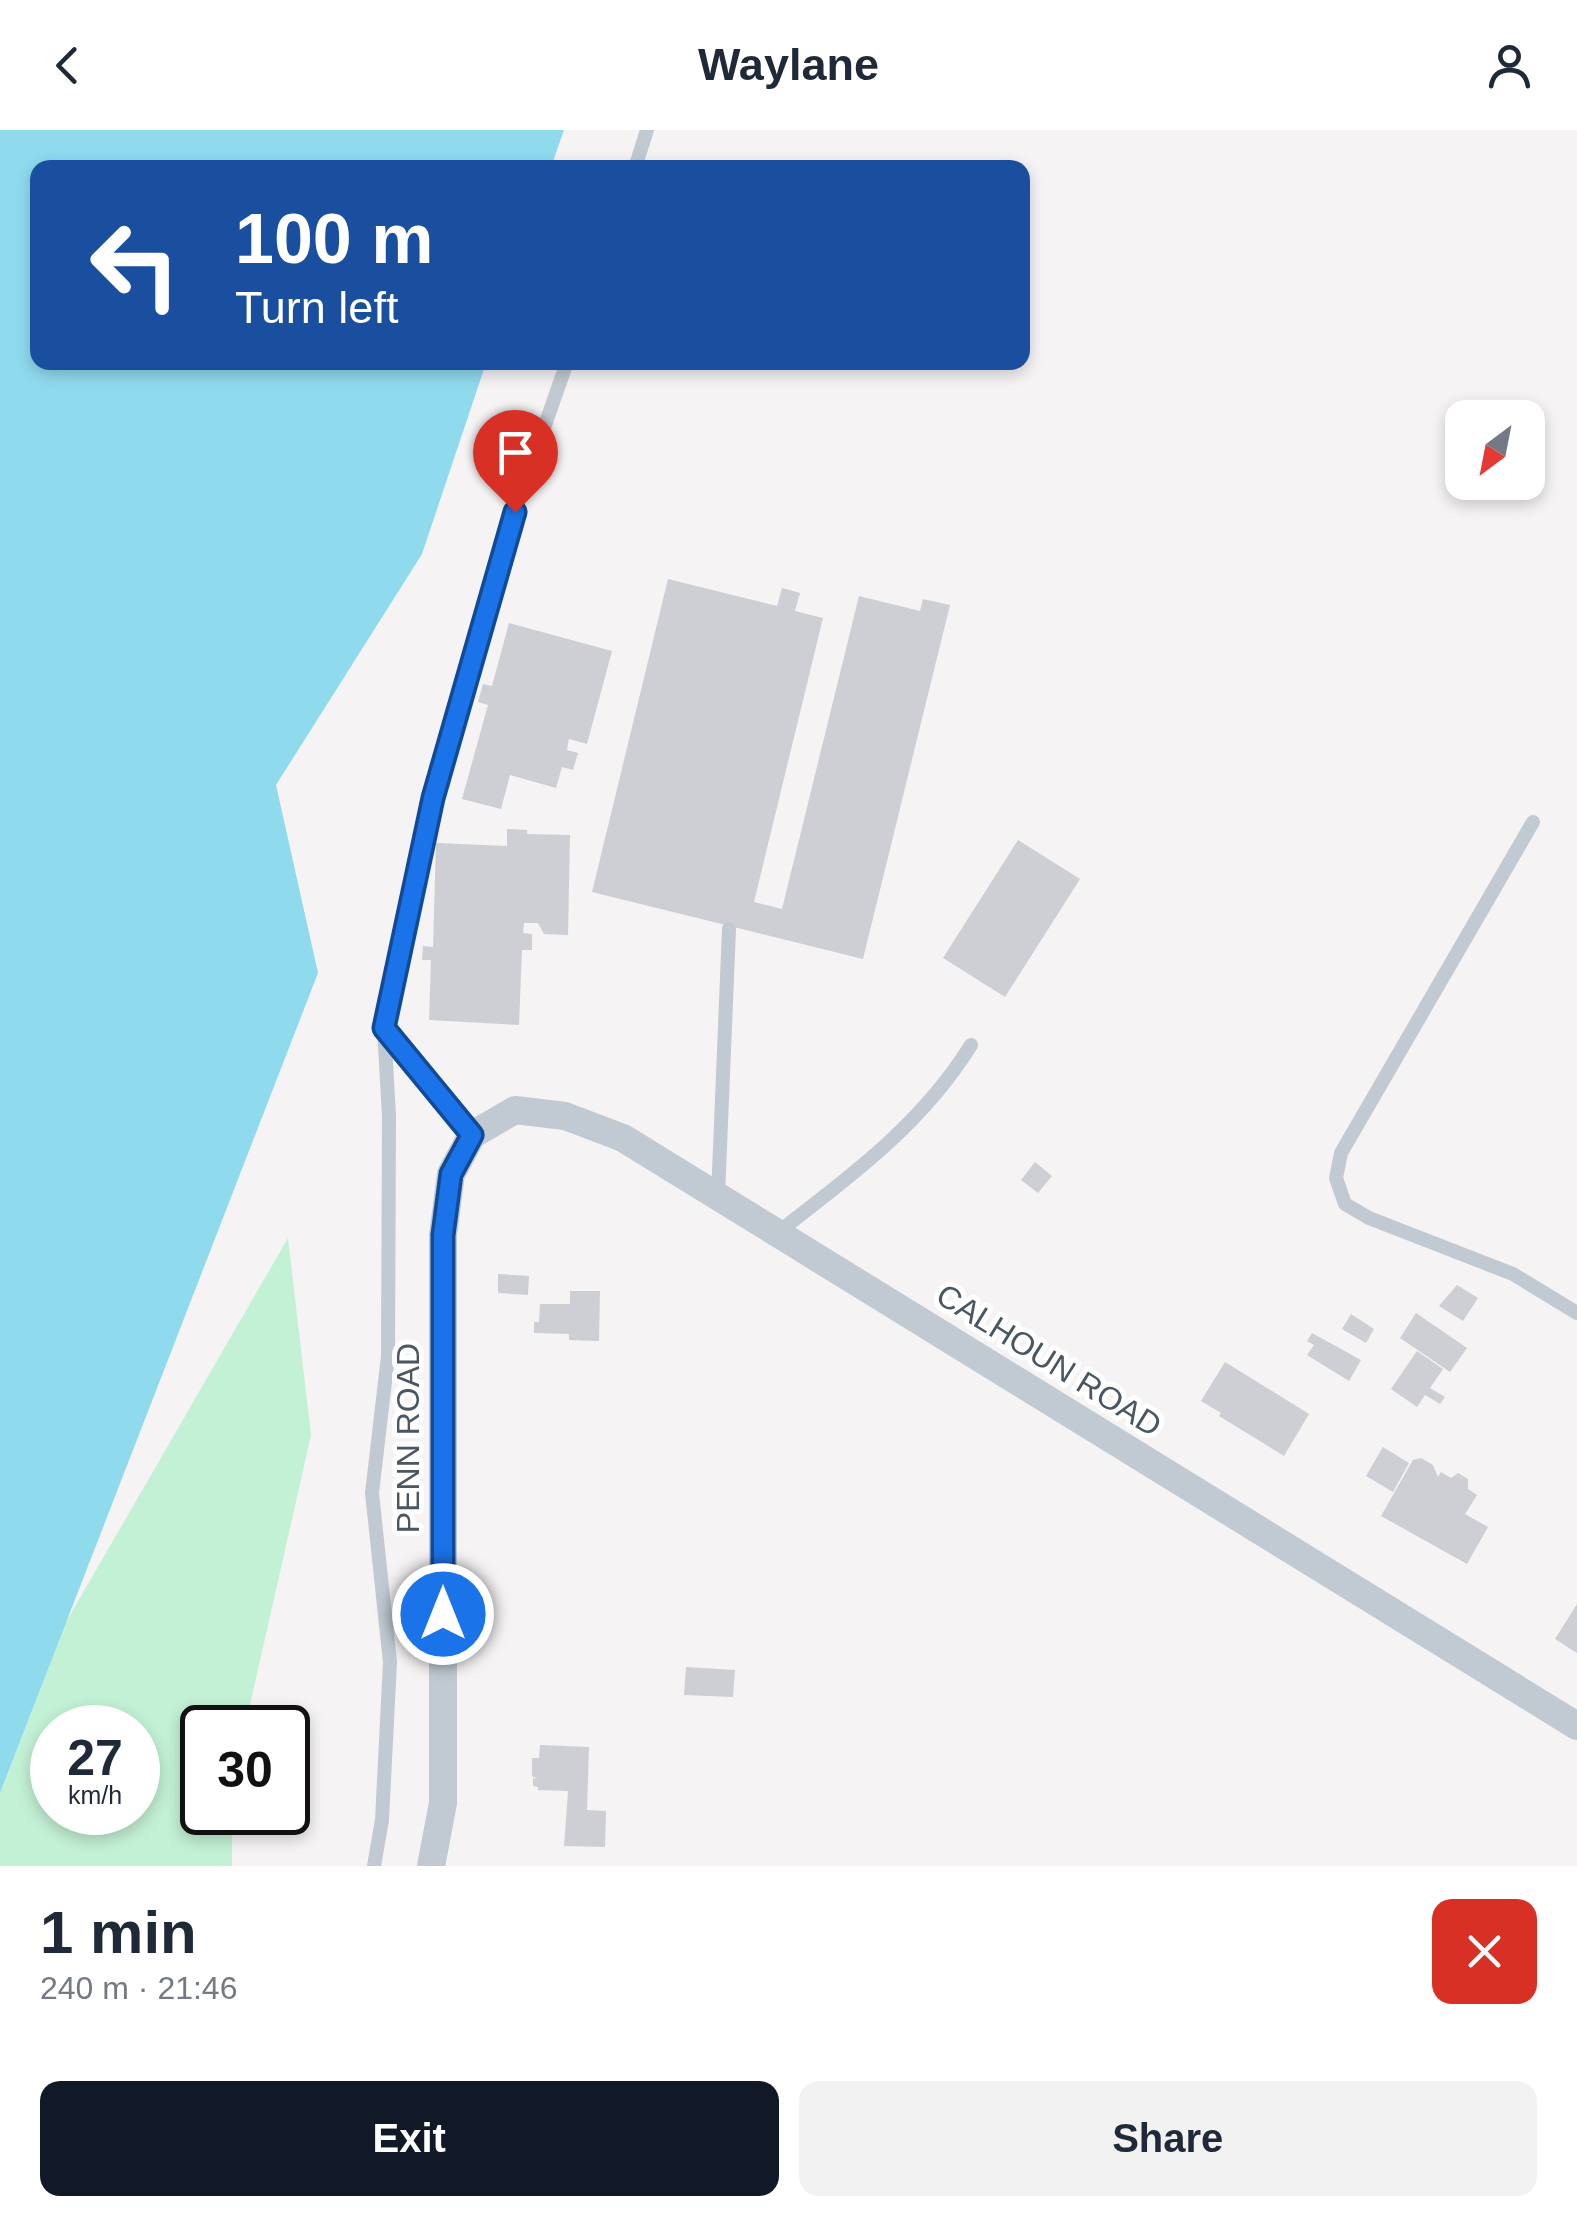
<!DOCTYPE html>
<meta charset="utf-8">
<style>
:root{--surface:#fff;--page:#f2f2f3;--text:#1f2937;--muted:#747a83;--accent:#111827}
body{margin:0;font-family:Helvetica,sans-serif;background:var(--page);color:var(--text);height:100vh;display:flex;flex-direction:column;font-size:38px;white-space:nowrap}
*{box-sizing:border-box;margin:0}
p{font-size:32px;color:var(--muted)}
.icon{flex:none;width:55px;height:55px;fill:none;stroke:currentColor;stroke-width:2;stroke-linecap:round;stroke-linejoin:round}
.map{position:relative;height:1736px;overflow:hidden}
.details{display:flex;flex-direction:column;background:var(--surface);flex:1}
.details>*{flex:none}
.top-card{position:absolute;left:30px;top:30px;width:1000px;height:210px;border-radius:20px;box-shadow:0 5px 15px #0003;background:#1a4fa0;color:#fff;overflow:hidden}
.needle{width:65px;rotate:212deg}
.tools{position:absolute;left:1445px;top:270px;display:grid;gap:20px}
.tools a{display:grid;place-items:center;width:100px;height:100px;border-radius:20px;background:var(--surface);box-shadow:0 5px 15px #0003;font-size:50px}
.speed{position:absolute;left:30px;top:1575px;display:flex;gap:20px;font-size:50px;font-weight:700;text-align:center}
.speed>*{display:grid;place-content:center;width:130px;height:130px;border-radius:50%;background:var(--surface);box-shadow:0 5px 15px #0003;line-height:1}
.speed small{font-size:25px;font-weight:400}
.speed .limit{border:5px solid #111;border-radius:15px;background:#fff;color:#111}
.pin{position:absolute;display:grid;place-items:center;width:85px;height:85px;color:#fff;margin:-102px -42px;border-radius:50% 50% 50% 0;rotate:-45deg;box-shadow:0 0 10px #0007}
.pin .icon{rotate:45deg}
.me{position:absolute;width:110px;margin:-55px;rotate:0deg;stroke-linejoin:round;filter:drop-shadow(0 0 8px #0008)}
.turn{display:flex;align-items:center;gap:35px;height:210px;padding:0 40px;font-size:45px}
.turn .icon{width:130px;height:130px;stroke-width:2.5}
.turn b{display:block;font-size:70px;line-height:85px}
.round{display:grid;place-items:center;flex:none;width:105px;height:105px;border-radius:20px;background:var(--page)}
.head{display:flex;align-items:center;justify-content:space-between;height:170px;padding:0 40px}
h1{font-size:60px;font-weight:700;line-height:75px}
.action{display:flex;gap:20px;margin-top:auto;padding:20px 40px}
.action a{flex:1;height:115px;border-radius:20px;background:var(--accent);color:#fff;font-size:40px;font-weight:700;line-height:115px;text-align:center}
.action a+a{background:var(--page);color:var(--text)}
header{display:flex;justify-content:space-between;align-items:center;height:130px;padding:0 40px;background:var(--surface);font-size:45px;font-weight:700}
.map>svg:first-child{display:block}
.green{fill:#c3f1d5;fill-rule:evenodd}
.water{fill:#90daee}
.building{fill:#cdcfd5}
.lines{fill:none;stroke-linecap:round;stroke-linejoin:round}
.service{stroke:#c1cad2;stroke-width:14}
.minor{stroke:#c1cad2;stroke-width:28}
.route-casing{stroke:#114b97;stroke-width:25}
.route{stroke:#1a73e8;stroke-width:18}
.labels{text-anchor:middle;stroke-width:10;stroke-linejoin:round;paint-order:stroke}
.street-label{font-size:32px;fill:#4a5661;stroke:#fff}
</style>
<header><svg class="icon" aria-label="back" viewBox="0 0 24 24"><path d="M15 5l-7 7 7 7"/></svg>Waylane<svg class="icon" aria-label="person" viewBox="0 0 24 24"><circle cx="12" cy="8" r="4"/><path d="M4 21q1-7 8-7t8 7"/></svg></header>
<div class="map">
<svg width="1577" height="1736" viewBox="0 0 1577 1736">
<rect width="100%" height="100%" fill="#f5f3f3"/>
<!-- green -->
<path class="green" d="M288,1108L311,1305L245,1597L202,1598V1682L232,1683V1736H0V1663L66,1492ZM52,1598H138V1682H52Z"/>
<!-- water -->
<polygon class="water" points="0,0 564,0 551,37 38,38 38,232 486,233 422,424 276,655 318,843 0,1663"/>
<!-- building -->
<g class="building">
<polygon points="668,449 777,476 782,458 800,463 795,481 823,488 754,772 782,779 859,466 920,481 923,469 950,475 863,829 592,762"/>
<polygon points="509,493 612,521 587,614 569,609 567,620 578,623 573,640 562,637 556,658 510,645 501,679 462,669 488,575 478,572 483,554 492,556"/>
<polygon points="507,699 527,700 527,704 570,705 568,805 544,804 538,793 524,793 523,803 532,804 532,820 522,820 519,895 429,890 431,830 422,830 423,816 433,817 436,713 507,716"/>
<polygon points="1018,710 1080,749 1005,867 943,828"/>
<polygon points="1035,1032 1052,1046 1038,1063 1021,1050"/>
<polygon points="498,1144 529,1146 528,1165 498,1163"/>
<polygon points="1457,1155 1478,1168 1463,1191 1439,1176"/>
<polygon points="570,1161 600,1161 599,1211 569,1210 569,1204 534,1203 534,1192 539,1192 540,1174 570,1174"/>
<polygon points="1416,1183 1467,1218 1450,1242 1400,1208"/>
<polygon points="1351,1184 1374,1199 1366,1213 1342,1199"/>
<polygon points="1312,1203 1361,1230 1349,1251 1307,1225 1314,1215 1307,1211"/>
<polygon points="1417,1221 1443,1239 1430,1258 1445,1267 1440,1274 1425,1265 1417,1277 1391,1259"/>
<polygon points="1225,1232 1309,1284 1284,1326 1219,1286 1221,1283 1201,1271"/>
<polygon points="1383,1317 1409,1333 1393,1362 1366,1346"/>
<polygon points="1421,1328 1433,1335 1438,1347 1441,1342 1451,1348 1458,1343 1468,1349 1468,1359 1477,1365 1465,1384 1488,1397 1467,1434 1381,1386 1413,1330"/>
<polygon points="1577,1474 1577,1523 1555,1509"/>
<polygon points="686,1537 735,1540 733,1567 684,1565"/>
<polygon points="540,1615 589,1617 587,1680 606,1681 605,1717 564,1716 568,1661 538,1660 538,1657 533,1656 533,1648 538,1649 532,1646 532,1628 539,1628"/>
</g>
<g class="lines">
<!-- service -->
<g class="service">
<polyline points="635,38 647,0"/>
<polyline points="1533,692 1341,1023 1336,1048 1345,1074 1369,1088 1513,1144 1577,1183"/>
<polyline points="472,1005 384,898 433,668 502,419 567,232"/>
<polyline points="718,1066 729,799"/>
<path d="M777,1103C850,1047 922,994 971,915"/>
<polyline points="374,1736 382,1690 390,1532 372,1363 388,1226 389,986 384,898"/>
</g>
<!-- minor -->
<polyline class="minor" points="431,1736 443,1673 443,1105 451,1044 472,1005 515,980 565,986 623,1008 1577,1596"/>
</g>
<g class="lines">
<!-- route casing -->
<g class="route-casing">
<polyline id="route" points="443,1484 443,1105 451,1044 472,1005 384,898 433,668 515,382"/>
</g>
<!-- route -->
<use href="#route" class="route"/>
</g>
<g class="labels">
<!-- street labels -->
<g class="street-label">
<text transform="translate(1049 1230) rotate(32)" y="11">CALHOUN ROAD</text>
<text transform="translate(408 1308) rotate(-90)" y="11">PENN ROAD</text>
</g>
</g>
</svg>
<div class="tools">
<a><svg class="needle" viewBox="-14 -14 28 28"><path d="M0-13l5 13h-10z" fill="#e53935"/><path d="M0 13l5-13h-10z" fill="#747a83"/></svg></a>
</div>
<div class="speed"><div>27<small>km/h</small></div><div class="limit">30</div></div>
<div class="pin" style="left:515px;top:382px;background:#d93025"><svg class="icon" aria-label="arrive" viewBox="0 0 24 24"><path d="M6 21V4h12l-3 4 3 4H6"/></svg></div>
<svg class="me" style="left:443px;top:1484px" viewBox="-20 -20 40 40"><circle r="17" fill="#1a73e8" stroke="#fff" stroke-width="3"/><path d="M0-11L8 9 0 5-8 9z" fill="#fff"/></svg>
<div class="top-card">
<div class="turn"><svg class="icon" aria-label="left" viewBox="0 0 24 24"><path d="M17 20v-9H6M10 6l-5 5 5 5"/></svg><div><b>100 m</b>Turn left</div></div>
</div>
</div>
<section class="details">
<div class="head"><div><h1>1 min</h1><p>240 m · 21:46</p></div><a class="round" style="background:#d93025;color:#fff"><svg class="icon" aria-label="close" viewBox="0 0 24 24"><path d="M6 6l12 12M18 6L6 18"/></svg></a></div>
<div class="action"><a>Exit</a><a>Share</a></div>
</section>
